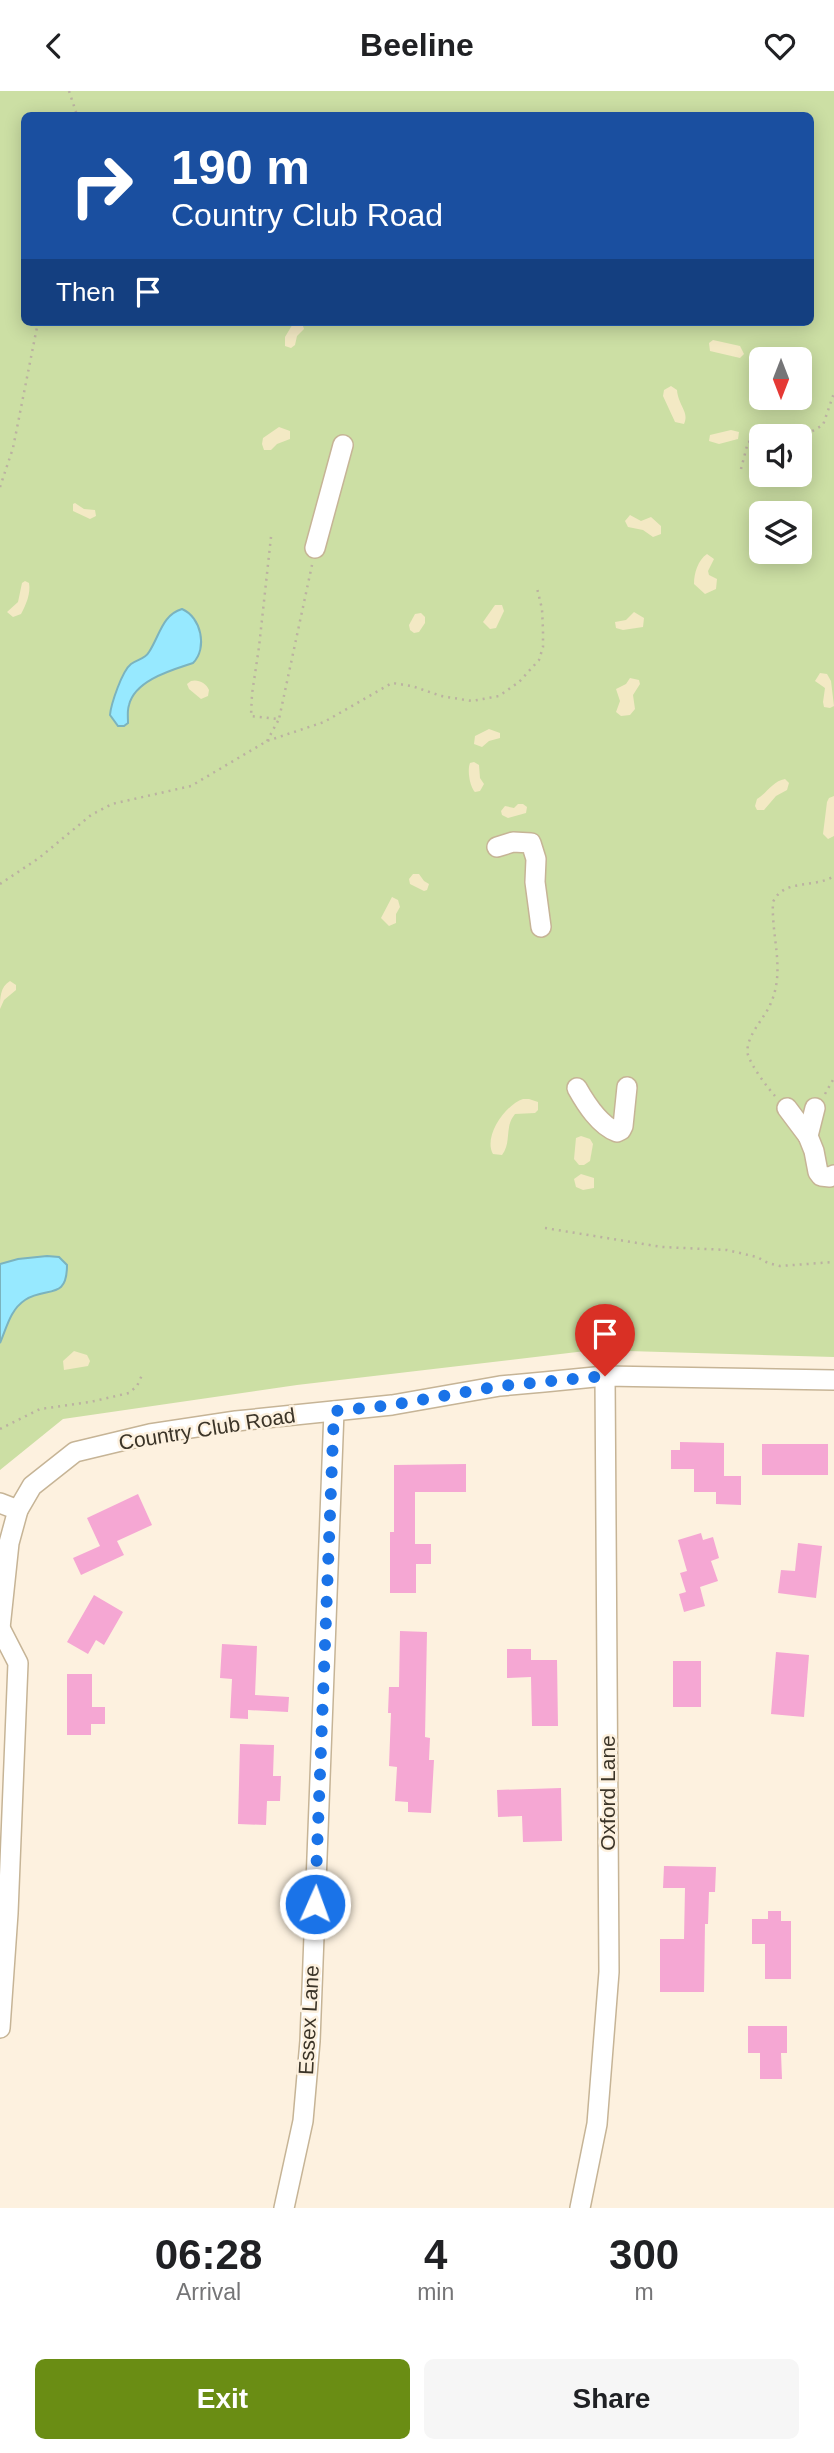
<!DOCTYPE html>
<style>
:root{--surface:#fff;--page:#f6f6f6;--text:#202124;--muted:#757577;--accent:#6a8d14}
body{margin:0;font-family:Helvetica,sans-serif;background:var(--page);color:var(--text);height:100vh;display:flex;flex-direction:column;font-size:26px;white-space:nowrap}
*{box-sizing:border-box;margin:0}
p{font-size:23px;color:var(--muted)}
.icon{flex:none;width:38px;height:38px;fill:none;stroke:currentColor;stroke-width:2;stroke-linecap:round;stroke-linejoin:round}
.map{position:relative;height:2117px;overflow:hidden}
.drawer{display:flex;flex-direction:column;background:var(--surface);flex:1}
.drawer>*{flex:none}
.top-card{position:absolute;left:21px;top:21px;width:793px;height:214px;border-radius:10px;box-shadow:0 4px 18px #0003;background:#1a4fa0;color:#fff;overflow:hidden}
.needle{width:46px;rotate:180deg}
.tools{position:absolute;left:749px;top:256px;display:grid;gap:14px}
.tools a{display:grid;place-items:center;width:63px;height:63px;border-radius:10px;background:var(--surface);box-shadow:0 4px 18px #0003;font-size:35px}
.pin{position:absolute;display:grid;place-items:center;width:60px;height:60px;color:#fff;margin:-72px -30px;border-radius:50% 50% 50% 0;rotate:-45deg;box-shadow:0 0 7px #0007}
.pin .icon{rotate:45deg}
.me{position:absolute;width:77px;margin:-38px;rotate:2deg;stroke-linejoin:round;filter:drop-shadow(0 0 5px #0008)}
.turn{display:flex;align-items:center;gap:24px;height:147px;padding:0 35px;font-size:32px}
.turn .icon{width:91px;height:91px;stroke-width:2.5}
.turn b{display:block;font-size:49px;line-height:60px}
.then{display:flex;align-items:center;height:66px;padding:0 35px;background:#0003;gap:14px;font-size:26px}
.eta{display:flex;justify-content:space-evenly;align-items:center;height:119px;text-align:center}
.eta b{font-size:42px;font-weight:700;line-height:49px}
.primary-button{display:flex;gap:14px;margin-top:auto;padding:14px 35px}
.primary-button a{flex:1;height:80px;border-radius:10px;background:var(--accent);color:#fff;font-size:28px;font-weight:700;line-height:80px;text-align:center}
.primary-button a+a{background:var(--page);color:var(--text)}
header{display:flex;justify-content:space-between;align-items:center;height:91px;padding:0 35px;background:var(--surface);font-size:32px;font-weight:700}
.map>svg:first-child{display:block}
.green{fill:#ccdfa4;fill-rule:evenodd}
.sand{fill:#f3e9c4}
.water{fill:#97e9ff;stroke:#7bb3be;stroke-width:2}
.building{fill:#f5a7d3}
.lines{fill:none;stroke-linecap:round;stroke-linejoin:round}
.minor-casing{stroke:#c6b496;stroke-width:22}
.path{stroke:#bbb1a1;stroke-width:2.5;stroke-dasharray:2 5;stroke-linecap:butt}
.minor{stroke:#fff;stroke-width:19}
.route{stroke:#1a73e8;stroke-width:12;stroke-dasharray:0 21.6}
.labels{text-anchor:middle;stroke-width:5;stroke-linejoin:round;paint-order:stroke}
.street-label{font-size:21px;fill:#3b3428;stroke:#fdf1df}
</style>
<header><svg class="icon" aria-label="back" viewBox="0 0 24 24"><path d="M15 5l-7 7 7 7"/></svg>Beeline<svg class="icon" aria-label="heart" viewBox="0 0 24 24"><path d="M12 20l-8-8c-3-5 5-10 8-4 3-6 11-1 8 4z"/></svg></header>
<div class="map">
<svg width="834" height="2117" viewBox="0 0 834 2117">
<rect width="100%" height="100%" fill="#fdf1df"/>
<!-- green -->
<path class="green" d="M0,0H834V1266L594,1259L297,1294L63,1328L0,1379ZM24,24H810V231H24ZM761,268H800V306H761ZM761,345H800V383H761ZM761,422H800V460H761Z"/>
<!-- sand -->
<g class="sand">
<polygon points="294,231 302,232 304,238 297,245 295,254 291,257 285,255 285,246"/>
<polygon points="713,249 740,255 744,263 740,267 710,260 709,252"/>
<path d="M671,295L677,299C678,314 690,322 684,333L675,331L663,305L664,299Z"/>
<polygon points="279,336 290,340 290,348 277,353 271,359 264,359 262,353 263,347"/>
<polygon points="731,339 739,341 738,348 719,353 709,350 710,344"/>
<polygon points="75,412 84,418 95,419 96,425 90,428 73,420 73,413"/>
<polygon points="630,424 641,430 651,426 661,435 661,443 653,446 643,439 628,436 625,430"/>
<path d="M707,463L714,468L708,480L709,484L717,488L716,498L705,503L694,493C694,482 698,469 707,463Z"/>
<path d="M25,490L29,492C31,502 26,514 21,523L13,526L7,521L18,511L22,492Z"/>
<polygon points="495,514 502,514 504,520 496,537 490,538 483,531"/>
<polygon points="634,521 644,527 643,536 623,539 616,537 615,531 626,529"/>
<polygon points="421,522 425,526 425,532 419,541 414,542 410,539 409,534 415,523"/>
<polygon points="820,582 827,583 831,590 834,615 830,617 824,616 823,611 825,597 815,590"/>
<polygon points="630,587 639,589 640,593 633,604 635,618 630,624 621,625 616,621 620,610 616,598 626,593"/>
<path d="M191,590C198,588 206,592 209,599L208,605L201,608L189,598L187,593Z"/>
<polygon points="489,638 500,642 500,647 489,650 482,656 474,653 475,645"/>
<path d="M474,671L479,674L480,687L484,693L480,700L475,701C470,696 467,679 470,672Z"/>
<path d="M785,688L789,692L787,699L776,705L764,719H757L755,715L757,708C767,702 773,690 785,688Z"/>
<polygon points="834,705 834,745 828,748 823,743 827,711 829,707"/>
<polygon points="518,713 523,713 527,716 526,722 508,727 502,724 501,720 505,715 514,717"/>
<polygon points="413,783 419,783 424,790 429,793 427,799 424,800 410,793 409,788"/>
<polygon points="392,806 398,809 400,816 396,823 396,832 389,835 381,827"/>
<path d="M10,890L16,894V899L4,909L0,918C0,907 0,896 10,890Z"/>
<path d="M523,1008H529L538,1011V1019L535,1022L515,1023C504,1036 512,1051 502,1064L493,1063C483,1046 505,1014 523,1008Z"/>
<polygon points="581,1045 590,1048 593,1053 590,1070 584,1074 579,1074 574,1068 576,1047"/>
<polygon points="581,1083 594,1087 594,1097 583,1099 576,1096 574,1088"/>
<polygon points="74,1260 87,1264 90,1270 88,1275 64,1279 63,1270"/>
</g>
<!-- water -->
<g class="water">
<path d="M182,518C201,526 208,557 193,572C172,579 135,589 129,614C127,620 128,626 128,632L124,635H118L110,624C111,613 122,580 131,573C138,568 145,568 149,561C160,544 162,524 182,518Z"/>
<path d="M47,1165L59,1166L67,1174C67,1210 47,1195 25,1209C10,1219 7,1236 0,1252V1173L18,1168Z"/>
</g>
<!-- building -->
<g class="building">
<polygon points="680,1351 724,1352 724,1385 741,1385 741,1414 716,1413 716,1401 694,1401 694,1378 671,1378 671,1359 680,1359"/>
<rect x="762" y="1353" width="66" height="31"/>
<polygon points="466,1373 466,1401 415,1401 415,1453 431,1453 431,1473 416,1473 416,1502 390,1502 390,1441 394,1441 394,1374"/>
<polygon points="138,1403 152,1434 117,1450 124,1464 81,1484 73,1467 100,1455 87,1427"/>
<polygon points="701,1442 703,1449 713,1446 719,1467 711,1470 718,1490 700,1496 705,1515 684,1521 679,1503 686,1501 680,1482 687,1480 678,1449"/>
<polygon points="798,1452 822,1455 816,1507 778,1502 781,1479 795,1480"/>
<polygon points="94,1504 123,1521 104,1554 96,1549 88,1563 67,1551"/>
<polygon points="400,1540 427,1541 425,1646 430,1647 429,1669 434,1669 431,1722 408,1721 408,1711 395,1710 397,1676 389,1675 391,1622 388,1622 389,1596 399,1596"/>
<polygon points="222,1553 257,1555 255,1604 289,1606 288,1621 248,1619 248,1628 230,1627 232,1588 220,1587"/>
<polygon points="507,1558 531,1558 531,1569 557,1569 558,1635 532,1635 531,1586 507,1587"/>
<polygon points="776,1561 809,1564 804,1626 771,1623"/>
<rect x="673" y="1570" width="28" height="46"/>
<polygon points="67,1583 92,1583 92,1616 105,1616 105,1633 91,1633 91,1644 67,1644"/>
<polygon points="240,1653 274,1654 273,1685 281,1685 280,1710 267,1710 266,1734 238,1733"/>
<polygon points="561,1697 562,1750 523,1751 522,1725 498,1726 497,1699"/>
<polygon points="664,1775 716,1776 715,1801 709,1801 708,1833 705,1833 704,1901 660,1901 660,1848 684,1848 685,1797 663,1797"/>
<polygon points="768,1820 781,1820 781,1830 791,1830 791,1888 765,1888 765,1853 752,1853 752,1828 768,1828"/>
<polygon points="748,1935 787,1935 787,1962 781,1962 782,1988 760,1988 760,1962 748,1962"/>
</g>
<g class="lines">
<!-- minor casing -->
<g class="minor-casing">
<g id="minor">
<polyline points="315,457 343,354"/>
<polyline points="497,756 513,751 531,752 536,768 535,791 541,836"/>
<path d="M577,997C586,1013 599,1034 617,1041L621,1039L623,1035L627,996"/>
<polyline points="787,1017 808,1045"/>
<polyline points="815,1017 808,1045 814,1060 818,1081 821,1085 830,1086 834,1084"/>
<polyline points="0,1412 18,1419"/>
<polyline points="0,1537 9,1452 18,1419 32,1395 75,1361 150,1343 236,1330 392,1314 500,1295 544,1291 605,1285 834,1289"/>
<polyline points="0,1937 8,1822 18,1572 0,1537"/>
<polyline points="284,2117 303,2030 310,1950 334,1320"/>
<polyline points="580,2117 597,2033 609,1881 605,1285"/>
</g>
</g>
<!-- path -->
<g class="path">
<polyline points="69,0 77,24"/>
<polyline points="800,347 823,334 834,302"/>
<polyline points="741,378 748,351 761,348"/>
<polyline points="0,396 13,357 38,231"/>
<polyline points="271,446 259,556 252,603 251,625 279,628 312,474"/>
<polyline points="267,650 279,628"/>
<polyline points="0,793 39,767 91,724 112,713 191,695 267,650 324,631 392,592 412,595 441,605 472,610 499,605 519,591 539,569 543,556 543,539 542,518 537,497"/>
<polyline points="825,1003 834,987"/>
<path d="M775,1005C767,996 752,976 748,964C744,947 764,928 770,914C786,880 771,846 773,811C784,787 814,798 834,785"/>
<polyline points="545,1137 662,1156 727,1159 757,1166 768,1172 780,1175 834,1171"/>
<polyline points="0,1338 40,1318 90,1311 129,1302 137,1295 142,1284"/>
</g>
<!-- minor -->
<use href="#minor" class="minor"/>
</g>
<g class="lines">
<!-- route -->
<polyline class="route" points="315,1813 334,1320 392,1314 500,1295 605,1285"/>
</g>
<g class="labels">
<!-- street labels -->
<g class="street-label">
<text transform="translate(207 1338) rotate(-9)" y="7">Country Club Road</text>
<text transform="translate(608 1702) rotate(-90)" y="7">Oxford Lane</text>
<text transform="translate(309 1929) rotate(-87)" y="7">Essex Lane</text>
</g>
</g>
</svg>
<div class="tools">
<a><svg class="needle" viewBox="-14 -14 28 28"><path d="M0-13l5 13h-10z" fill="#e53935"/><path d="M0 13l5-13h-10z" fill="#757577"/></svg></a>
<a><svg class="icon" aria-label="sound" viewBox="0 0 24 24"><path d="M4 9h4l5-4v14l-5-4H4zM17 9q2 3 0 6"/></svg></a>
<a><svg class="icon" aria-label="layers" viewBox="0 0 24 24"><path d="M12 4l9 5-9 5-9-5zM3 14l9 5 9-5"/></svg></a>
</div>
<div class="pin" style="left:605px;top:1285px;background:#d93025"><svg class="icon" aria-label="arrive" viewBox="0 0 24 24"><path d="M6 21V4h12l-3 4 3 4H6"/></svg></div>
<svg class="me" style="left:315px;top:1813px" viewBox="-20 -20 40 40"><circle r="17" fill="#1a73e8" stroke="#fff" stroke-width="3"/><path d="M0-11L8 9 0 5-8 9z" fill="#fff"/></svg>
<div class="top-card">
<div class="turn"><svg class="icon" aria-label="right" viewBox="0 0 24 24"><path d="M7 20v-9h11M14 6l5 5-5 5"/></svg><div><b>190 m</b>Country Club Road</div></div>
<div class="then">Then<svg class="icon" aria-label="arrive" viewBox="0 0 24 24"><path d="M6 21V4h12l-3 4 3 4H6"/></svg></div>
</div>
</div>
<section class="drawer">
<div class="eta">
<div><b>06:28</b><p>Arrival</p></div>
<div><b>4</b><p>min</p></div>
<div><b>300</b><p>m</p></div>
</div>
<div class="primary-button"><a>Exit</a><a>Share</a></div>
</section>
